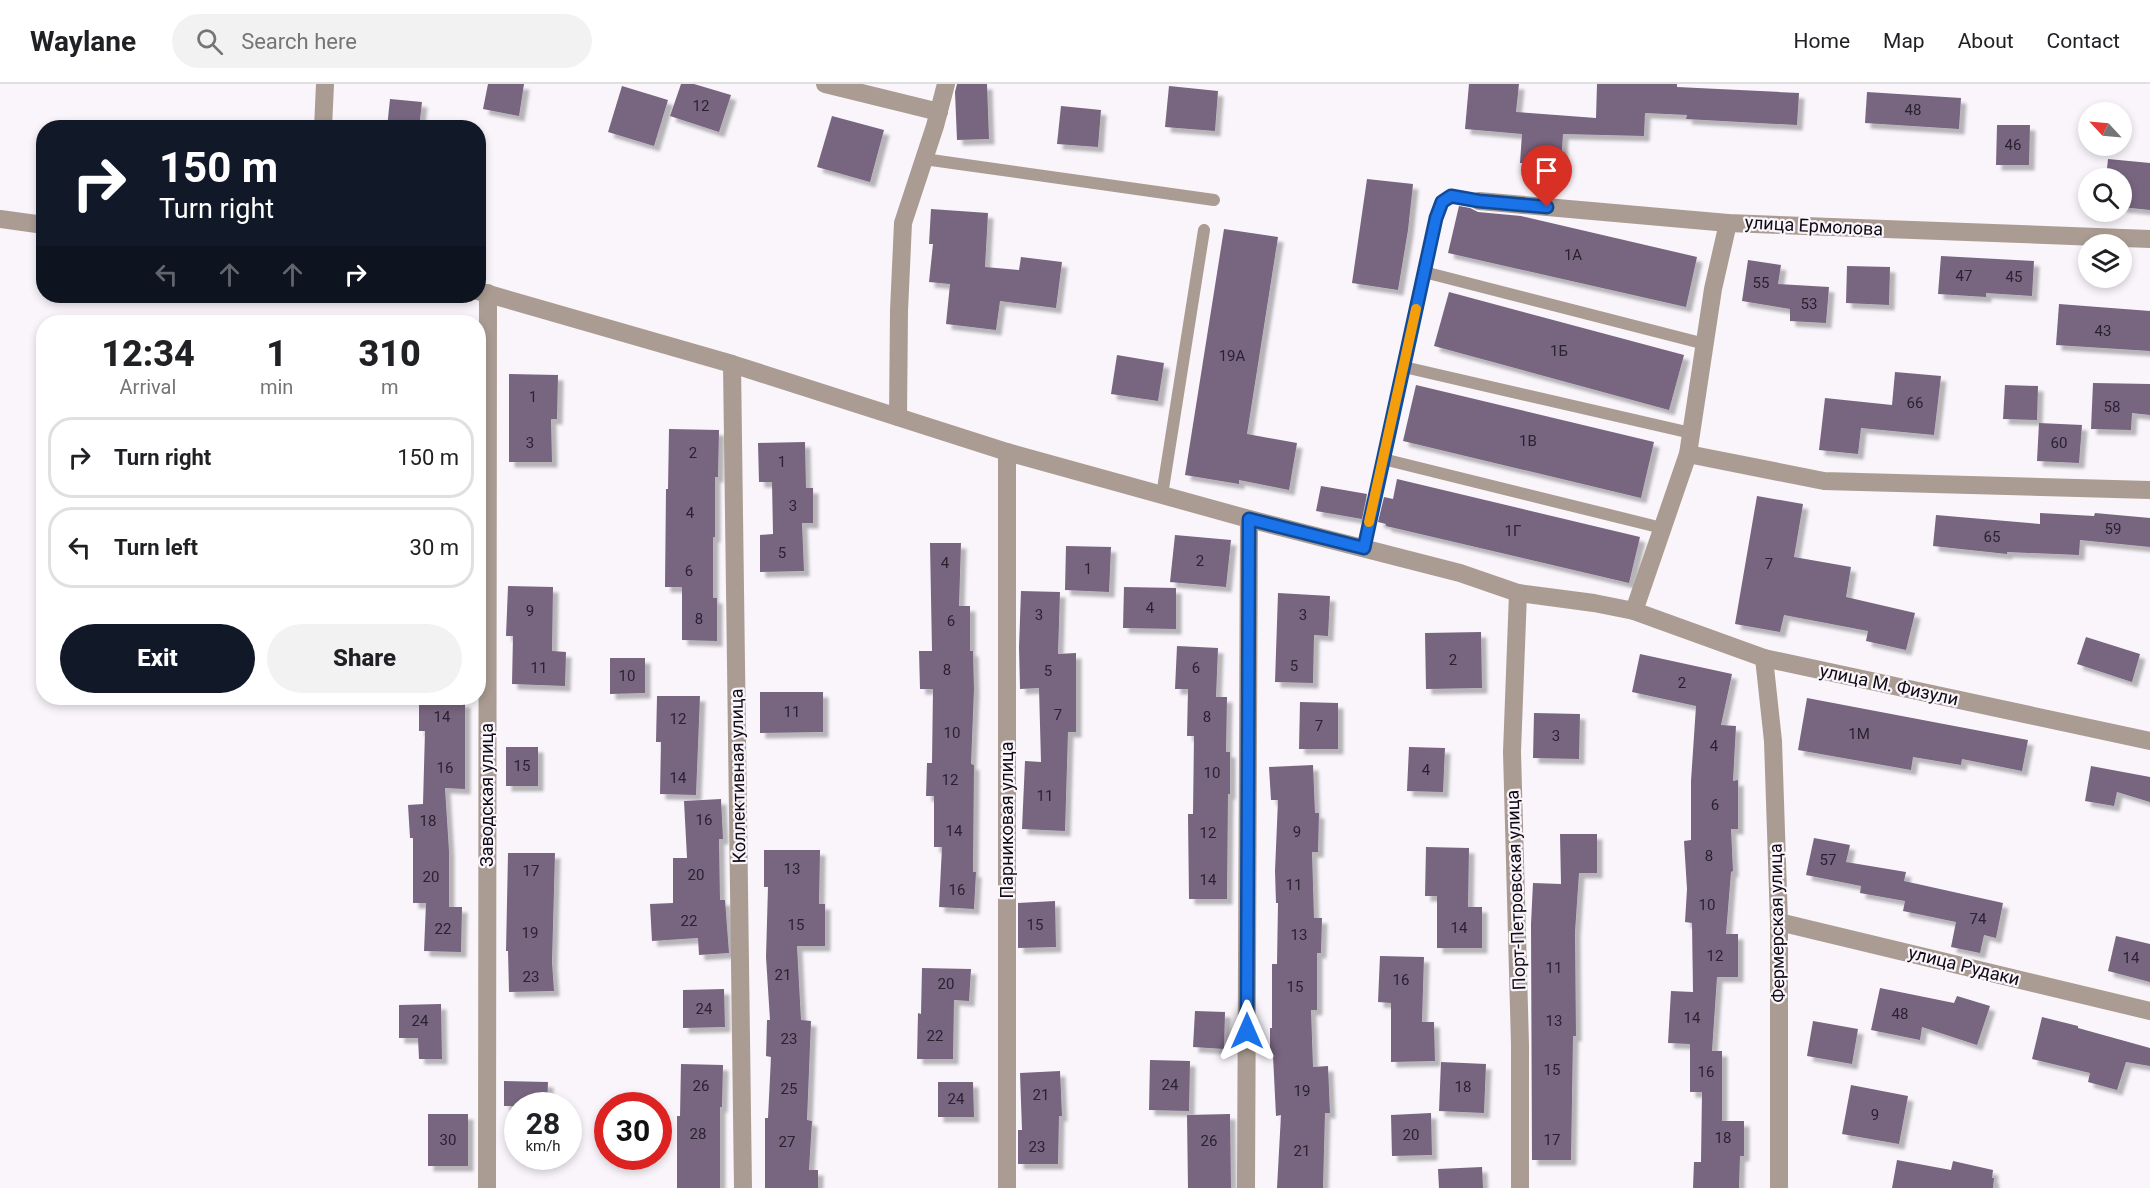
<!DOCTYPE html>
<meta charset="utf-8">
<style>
:root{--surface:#fff;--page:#f2f2f2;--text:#202124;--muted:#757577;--line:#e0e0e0;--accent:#111827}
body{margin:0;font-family:Roboto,sans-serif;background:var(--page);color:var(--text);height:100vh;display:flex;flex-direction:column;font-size:22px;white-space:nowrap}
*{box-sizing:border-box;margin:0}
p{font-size:20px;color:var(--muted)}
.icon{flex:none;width:33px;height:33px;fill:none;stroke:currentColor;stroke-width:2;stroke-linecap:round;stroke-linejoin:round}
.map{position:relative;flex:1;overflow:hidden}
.sheet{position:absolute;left:36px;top:231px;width:450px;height:390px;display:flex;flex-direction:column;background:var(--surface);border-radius:24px;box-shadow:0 3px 9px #0003}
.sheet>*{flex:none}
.banner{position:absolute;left:36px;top:36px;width:450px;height:183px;border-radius:24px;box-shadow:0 3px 9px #0003;background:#111827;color:#fff;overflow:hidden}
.needle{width:39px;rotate:296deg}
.tools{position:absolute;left:2078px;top:18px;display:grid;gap:12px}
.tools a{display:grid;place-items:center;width:54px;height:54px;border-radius:50%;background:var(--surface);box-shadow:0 3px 9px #0003;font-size:30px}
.speed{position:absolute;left:504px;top:1008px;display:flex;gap:12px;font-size:30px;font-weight:700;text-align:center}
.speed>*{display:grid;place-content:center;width:78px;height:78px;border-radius:50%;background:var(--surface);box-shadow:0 3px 9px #0003;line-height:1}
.speed small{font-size:15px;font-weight:400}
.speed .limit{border:9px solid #d22;background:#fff;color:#111}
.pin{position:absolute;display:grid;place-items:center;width:51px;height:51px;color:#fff;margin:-62px -26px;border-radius:50% 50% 50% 0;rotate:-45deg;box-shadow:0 0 6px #0007}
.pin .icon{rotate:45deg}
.me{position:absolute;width:66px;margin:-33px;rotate:0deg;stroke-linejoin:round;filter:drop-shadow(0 0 4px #0008)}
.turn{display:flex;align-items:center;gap:21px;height:126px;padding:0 24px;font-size:27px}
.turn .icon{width:78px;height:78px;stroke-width:2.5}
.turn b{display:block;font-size:42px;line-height:51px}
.lanes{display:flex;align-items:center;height:57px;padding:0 24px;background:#0003;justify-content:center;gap:30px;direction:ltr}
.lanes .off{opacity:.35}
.eta{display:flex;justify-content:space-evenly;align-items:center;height:102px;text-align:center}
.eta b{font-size:36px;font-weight:800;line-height:42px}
.cta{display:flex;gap:12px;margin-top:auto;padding:12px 24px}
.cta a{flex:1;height:69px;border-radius:36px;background:var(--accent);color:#fff;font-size:24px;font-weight:800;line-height:69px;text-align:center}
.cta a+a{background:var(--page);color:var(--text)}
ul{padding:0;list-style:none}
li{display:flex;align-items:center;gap:18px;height:81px;margin:0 12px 9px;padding:0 12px;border:3px solid var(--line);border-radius:24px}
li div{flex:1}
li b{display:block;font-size:22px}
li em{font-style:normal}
header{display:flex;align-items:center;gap:36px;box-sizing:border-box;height:84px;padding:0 30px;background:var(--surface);border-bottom:2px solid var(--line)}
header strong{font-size:28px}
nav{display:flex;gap:33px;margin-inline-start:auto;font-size:21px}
.search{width:420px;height:54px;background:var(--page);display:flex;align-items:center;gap:15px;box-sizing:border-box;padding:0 21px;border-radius:33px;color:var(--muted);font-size:22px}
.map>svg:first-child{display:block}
.building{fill:#786580;filter:url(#shadow)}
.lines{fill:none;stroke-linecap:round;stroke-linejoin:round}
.lane{stroke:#aa9c92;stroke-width:12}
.street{stroke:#aa9c92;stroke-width:18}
.route-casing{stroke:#114b97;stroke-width:15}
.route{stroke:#1a73e8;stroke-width:10}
.slow{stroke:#f59e0b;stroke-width:10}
.labels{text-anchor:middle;stroke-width:4.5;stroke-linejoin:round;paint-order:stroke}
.number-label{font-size:15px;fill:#2b2230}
.street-label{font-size:18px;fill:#110b15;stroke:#f9f5fb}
</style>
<header>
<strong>Waylane</strong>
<div class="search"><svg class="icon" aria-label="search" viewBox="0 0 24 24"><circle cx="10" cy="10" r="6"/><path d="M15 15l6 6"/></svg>Search here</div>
<nav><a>Home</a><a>Map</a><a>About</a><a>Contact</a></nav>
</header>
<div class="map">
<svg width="2150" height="1104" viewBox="0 0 2150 1104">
<defs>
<filter id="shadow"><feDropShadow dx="5.5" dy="5.5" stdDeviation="1.5" flood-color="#0004"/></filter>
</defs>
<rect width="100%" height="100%" fill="#f9f5fb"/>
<!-- building -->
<g class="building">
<polygon points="488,0 524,0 519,32 483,25"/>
<polygon points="681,0 694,0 731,11 719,48 670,32"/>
<polygon points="957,0 987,0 989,55 957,56 955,8"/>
<polygon points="1469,0 1519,0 1516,28 1596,34 1597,0 1677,0 1677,3 1799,9 1797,41 1686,35 1687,31 1645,29 1644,52 1563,50 1561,82 1520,79 1522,50 1465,45"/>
<polygon points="622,2 668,16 654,62 608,48"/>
<polygon points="1169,2 1218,7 1215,47 1165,43"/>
<polygon points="1867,8 1961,14 1959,45 1865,39"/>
<polygon points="390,15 422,18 419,44 387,44"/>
<polygon points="1061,22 1101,26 1098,63 1057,60"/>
<polygon points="832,32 884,46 870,98 817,83"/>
<polygon points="1997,41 2030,41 2029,81 1996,81"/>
<polygon points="2108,75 2150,79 2150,126 2121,123 2121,94 2106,94"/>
<polygon points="1367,95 1413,100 1408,146 1398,206 1352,199"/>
<polygon points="1459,122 1470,124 1478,128 1521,132 1697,173 1686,223 1448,169"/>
<polygon points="931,125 988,129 985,183 1019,186 1021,173 1062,178 1056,224 1000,217 996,246 946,240 950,200 929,198 933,160 929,160"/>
<polygon points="1224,145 1278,153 1247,350 1297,359 1289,406 1239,396 1239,400 1185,391"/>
<polygon points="1941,172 2034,177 2032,212 1986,209 1986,213 1938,210"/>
<polygon points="1748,176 1781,181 1778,200 1829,203 1826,239 1790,237 1790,225 1742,217"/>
<polygon points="1847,182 1890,183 1889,221 1846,219"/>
<polygon points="1449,208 1684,271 1669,326 1434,262"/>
<polygon points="2059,220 2150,227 2150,267 2056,261"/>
<polygon points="1117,271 1164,279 1158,317 1111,310"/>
<polygon points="1895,288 1941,292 1934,351 1861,344 1858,370 1819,366 1825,314 1892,321"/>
<polygon points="509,290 558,291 557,335 551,335 552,378 509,378"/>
<polygon points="2093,299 2150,300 2150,331 2132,329 2131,346 2091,345"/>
<polygon points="1416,301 1654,358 1641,414 1403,357"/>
<polygon points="2005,301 2038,302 2037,336 2003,335"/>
<polygon points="2039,339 2082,341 2079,379 2037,377"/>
<polygon points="669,345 719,346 718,393 715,393 715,453 713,453 713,514 717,514 717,557 682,556 682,503 665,503 666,405 668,405"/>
<polygon points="805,358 806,404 813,404 813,439 802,439 804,487 760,488 760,451 773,450 772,398 759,398 758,359"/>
<polygon points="1397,395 1640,453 1629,499 1386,442 1386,440 1378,438 1384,413 1393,415"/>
<polygon points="1321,402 1367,410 1362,435 1316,427"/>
<polygon points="1757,412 1803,420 1794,473 1851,483 1846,513 1915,529 1906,566 1866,557 1868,547 1784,531 1780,548 1735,540"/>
<polygon points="2040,429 2094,432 2095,429 2150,434 2150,463 2080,456 2079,471 2007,468 2007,470 1933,462 1936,431 2040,440"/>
<polygon points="1175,451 1231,456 1226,503 1170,498"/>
<polygon points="930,459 961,459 959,522 970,522 970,567 973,567 974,605 971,680 974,681 973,788 976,788 974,825 939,823 942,763 934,763 934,712 926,712 927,679 932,679 933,605 920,605 919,567 932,567"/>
<polygon points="1066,462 1111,463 1109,508 1065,506"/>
<polygon points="508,502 553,503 552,567 566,568 565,602 512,600 513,552 506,552"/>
<polygon points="1124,503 1176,504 1176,545 1123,544"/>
<polygon points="1021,507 1060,508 1058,570 1076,569 1076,648 1068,648 1065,747 1022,745 1025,677 1041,678 1039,604 1020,605 1019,563"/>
<polygon points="1278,509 1330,512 1328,552 1314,551 1313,599 1275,598"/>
<polygon points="1481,548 1482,604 1426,605 1425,549"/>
<polygon points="2086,553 2140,570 2132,598 2077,580"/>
<polygon points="1177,562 1218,564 1216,613 1227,613 1226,668 1230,668 1230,710 1228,710 1227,815 1189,815 1188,730 1193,730 1194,652 1187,652 1188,605 1175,605"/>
<polygon points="1640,570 1732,590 1721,641 1736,642 1733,697 1738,696 1738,745 1731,745 1733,787 1731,788 1726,850 1738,850 1738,893 1717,893 1712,967 1722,967 1722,1037 1744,1037 1744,1072 1740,1072 1739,1104 1693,1104 1694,1078 1701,1078 1702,1008 1690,1008 1690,960 1668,959 1671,907 1693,908 1692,839 1685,838 1687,805 1684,757 1691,756 1691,697 1696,622 1632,608"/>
<polygon points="610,574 645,574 645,609 610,610"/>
<polygon points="760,608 823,608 823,648 760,649"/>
<polygon points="657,612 700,612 696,711 660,710 661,658 656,658"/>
<polygon points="1807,614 2028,656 2022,687 1962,675 1961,681 1913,673 1911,686 1798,666"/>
<polygon points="419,617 465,618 465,705 445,704 449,767 449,823 462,823 461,868 424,867 426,819 413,819 413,754 410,754 408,721 423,720 425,647 419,647"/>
<polygon points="1300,618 1338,619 1338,665 1299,665"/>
<polygon points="1534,629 1580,630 1579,675 1533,674"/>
<rect x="506" y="663" width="32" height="39"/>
<polygon points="1409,663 1445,664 1443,708 1407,707"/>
<polygon points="1313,681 1315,729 1319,729 1318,768 1312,768 1314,834 1322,834 1321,869 1317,869 1317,926 1311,926 1313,983 1328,982 1330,1029 1325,1029 1323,1104 1277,1104 1281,1031 1276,1032 1273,972 1270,972 1270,944 1272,944 1272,880 1277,880 1278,819 1276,819 1275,787 1278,716 1271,716 1269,683"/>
<polygon points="2091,682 2150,693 2150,718 2117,708 2114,722 2085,717"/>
<polygon points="721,715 723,755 719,755 720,816 725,816 729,869 699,871 698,854 652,857 650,820 673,819 673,774 687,774 684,717"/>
<polygon points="1560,750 1597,750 1597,789 1579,789 1575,848 1576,952 1573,952 1571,1076 1532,1076 1531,840 1533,799 1561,800"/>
<polygon points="1814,754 1850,761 1846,778 1906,788 1904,797 2003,819 1996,854 1984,851 1980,869 1951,863 1956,838 1903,827 1905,817 1860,809 1861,802 1806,791"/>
<polygon points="1426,763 1469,764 1468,823 1482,823 1482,864 1437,864 1437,812 1425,812"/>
<polygon points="764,766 820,766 819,820 825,820 825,862 797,862 801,936 811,937 807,1036 812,1037 809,1086 818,1086 818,1104 765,1104 765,1034 768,1034 771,973 766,972 767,936 770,936 766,873 768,803 764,803"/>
<polygon points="508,769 555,769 552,878 554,907 509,908 508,867 506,867"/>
<polygon points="1055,817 1056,863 1018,864 1018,819"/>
<polygon points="2116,852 2150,860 2150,898 2108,887"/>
<polygon points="1380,872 1424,873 1422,938 1434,938 1435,977 1391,978 1391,919 1378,918"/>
<polygon points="922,884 971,885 969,917 954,916 953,975 917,975 918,929 921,930"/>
<polygon points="1880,904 1954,919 1957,912 1990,922 1977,961 1922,943 1920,956 1871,946"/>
<polygon points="724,905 725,943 683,944 683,906"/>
<polygon points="441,920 442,975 419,975 418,954 399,954 399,921"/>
<polygon points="1195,927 1225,928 1224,965 1193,963"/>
<polygon points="2042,933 2078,942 2078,944 2150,964 2150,982 2126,978 2117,1006 2088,998 2090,989 2032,975"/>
<polygon points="1813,937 1858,945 1852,980 1807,972"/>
<polygon points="1150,976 1190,977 1189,1027 1149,1026"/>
<polygon points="1441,978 1486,980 1484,1029 1439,1027"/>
<polygon points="681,980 723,981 722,1023 720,1023 720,1104 677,1104 677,1032 680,1032"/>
<polygon points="1060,987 1062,1032 1059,1032 1058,1080 1018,1080 1018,1046 1022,1046 1020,989"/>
<polygon points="504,997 548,998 547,1022 504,1022"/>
<polygon points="938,998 973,998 974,1033 938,1033"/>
<polygon points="1851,1001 1908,1012 1899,1060 1842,1050"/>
<polygon points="1431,1029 1432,1071 1392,1072 1391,1031"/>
<rect x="428" y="1030" width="40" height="52"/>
<polygon points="1230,1030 1231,1104 1188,1104 1187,1031"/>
<polygon points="1897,1076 1951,1086 1953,1077 1993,1086 1992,1094 1994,1094 1993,1104 1892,1104"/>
<polygon points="1482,1083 1483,1104 1439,1104 1438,1085"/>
</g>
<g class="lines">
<!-- lane -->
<g class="lane">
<polyline points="924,75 1214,116"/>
<polyline points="1424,188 1705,260"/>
<polyline points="1404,283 1691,349"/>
<polyline points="1383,375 1662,444"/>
<polyline points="1162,411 1204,146"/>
<polyline points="1364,464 1436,134 1442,118 1451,112 1479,117"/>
</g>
<!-- street -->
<g class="street">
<polyline points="825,0 939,28"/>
<polyline points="323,44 325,0"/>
<polyline points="1479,117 1728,139 2150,155"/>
<polyline points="0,135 44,141"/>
<polyline points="478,207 732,280 1007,368 1249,435 1460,489 1518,509 1594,519 1634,527 1764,574 2150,657"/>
<polyline points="732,280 743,1104"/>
<polyline points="898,333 899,227 903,139 935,42 946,0"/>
<polyline points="1007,368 1007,1104"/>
<polyline points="1688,370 1824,397 2150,406"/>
<polyline points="1518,509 1512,668 1520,961 1520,1104"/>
<polyline points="1634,527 1688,370 1713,205 1728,139"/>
<polyline points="1764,574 1773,657 1779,838 1779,1104"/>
<polyline points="1779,838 2150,927"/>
<polyline points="487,1104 488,209"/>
<polyline points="1246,1104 1249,435"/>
</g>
</g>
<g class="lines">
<!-- route casing -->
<g class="route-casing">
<polyline id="route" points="1247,947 1249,435 1364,464 1436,134 1442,118 1451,112 1479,117 1547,123"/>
</g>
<!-- route -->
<use href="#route" class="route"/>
<!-- slow -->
<polyline class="slow" points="1369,438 1416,225"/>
</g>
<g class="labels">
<!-- number labels -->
<g class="number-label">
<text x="701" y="27">12</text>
<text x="1913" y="31">48</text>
<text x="2013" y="66">46</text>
<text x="1573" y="176">1А</text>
<text x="1964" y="197">47</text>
<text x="2014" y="198">45</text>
<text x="1761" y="204">55</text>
<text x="1809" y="225">53</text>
<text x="2103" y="252">43</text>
<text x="1559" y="272">1Б</text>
<text x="1232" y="277">19А</text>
<text x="533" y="318">1</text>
<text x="1915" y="324">66</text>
<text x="2112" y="328">58</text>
<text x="1528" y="362">1В</text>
<text x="530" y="364">3</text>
<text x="2059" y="364">60</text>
<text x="693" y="374">2</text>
<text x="782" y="383">1</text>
<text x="793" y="427">3</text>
<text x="690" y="434">4</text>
<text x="2113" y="450">59</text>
<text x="1513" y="452">1Г</text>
<text x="1992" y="458">65</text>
<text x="782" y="474">5</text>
<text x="1200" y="482">2</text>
<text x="945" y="484">4</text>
<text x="1769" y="485">7</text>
<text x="1088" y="490">1</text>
<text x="689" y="492">6</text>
<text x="1150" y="529">4</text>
<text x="530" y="532">9</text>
<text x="1039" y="536">3</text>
<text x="1303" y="536">3</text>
<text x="699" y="540">8</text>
<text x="951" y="542">6</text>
<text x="1453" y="581">2</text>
<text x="1294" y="587">5</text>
<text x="539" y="589">11</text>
<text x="1196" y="589">6</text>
<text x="947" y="591">8</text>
<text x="1048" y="592">5</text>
<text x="627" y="597">10</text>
<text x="1682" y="604">2</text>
<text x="792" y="633">11</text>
<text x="1058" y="636">7</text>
<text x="442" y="638">14</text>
<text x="1207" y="638">8</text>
<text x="678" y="640">12</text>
<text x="1319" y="647">7</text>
<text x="952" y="654">10</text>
<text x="1859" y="655">1М</text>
<text x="1556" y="657">3</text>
<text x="1714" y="667">4</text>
<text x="522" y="687">15</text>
<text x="445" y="689">16</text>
<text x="1426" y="691">4</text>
<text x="1212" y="694">10</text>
<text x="678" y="699">14</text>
<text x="950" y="701">12</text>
<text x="1045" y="717">11</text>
<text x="1715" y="726">6</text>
<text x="704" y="741">16</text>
<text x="428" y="742">18</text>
<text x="954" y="752">14</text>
<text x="1297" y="753">9</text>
<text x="1208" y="754">12</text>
<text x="1709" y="777">8</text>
<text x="1828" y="781">57</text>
<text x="792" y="790">13</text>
<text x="531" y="792">17</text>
<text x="696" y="796">20</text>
<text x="431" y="798">20</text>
<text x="1208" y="801">14</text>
<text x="1294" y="806">11</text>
<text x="957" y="811">16</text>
<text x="1707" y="826">10</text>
<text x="1978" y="840">74</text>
<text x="689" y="842">22</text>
<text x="796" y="846">15</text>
<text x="1035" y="846">15</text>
<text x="1459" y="849">14</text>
<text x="443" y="850">22</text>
<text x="530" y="854">19</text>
<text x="1299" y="856">13</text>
<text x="1715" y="877">12</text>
<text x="2131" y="879">14</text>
<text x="1554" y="889">11</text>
<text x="783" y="896">21</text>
<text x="531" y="898">23</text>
<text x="1401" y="901">16</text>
<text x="946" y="905">20</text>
<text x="1295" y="908">15</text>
<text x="704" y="930">24</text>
<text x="1900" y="935">48</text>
<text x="1692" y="939">14</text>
<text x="420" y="942">24</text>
<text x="1554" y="942">13</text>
<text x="935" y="957">22</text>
<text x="789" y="960">23</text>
<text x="1552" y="991">15</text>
<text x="1706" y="993">16</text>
<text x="1170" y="1006">24</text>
<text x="701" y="1007">26</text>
<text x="1463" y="1008">18</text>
<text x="789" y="1010">25</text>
<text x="1302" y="1012">19</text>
<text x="1041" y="1016">21</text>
<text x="956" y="1020">24</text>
<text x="1875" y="1036">9</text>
<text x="698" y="1055">28</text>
<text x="1411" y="1056">20</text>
<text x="1723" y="1059">18</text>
<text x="448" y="1061">30</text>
<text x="1552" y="1061">17</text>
<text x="1209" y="1062">26</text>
<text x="787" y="1063">27</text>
<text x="1037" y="1068">23</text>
<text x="1302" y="1072">21</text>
</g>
<!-- street labels -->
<g class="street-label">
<text transform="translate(1814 142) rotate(3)" y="6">улица Ермолова</text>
<text transform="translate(1889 601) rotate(12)" y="6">улица М. Физули</text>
<text transform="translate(738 692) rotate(-91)" y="6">Коллективная улица</text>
<text transform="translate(487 711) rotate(-90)" y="6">Заводская улица</text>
<text transform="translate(1007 736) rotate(-90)" y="6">Парниковая улица</text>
<text transform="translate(1516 806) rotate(-92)" y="6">Порт-Петровская улица</text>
<text transform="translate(1777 839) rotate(-91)" y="6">Фермерская улица</text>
<text transform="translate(1964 882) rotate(14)" y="6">улица Рудаки</text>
</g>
</g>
</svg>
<div class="tools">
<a><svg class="needle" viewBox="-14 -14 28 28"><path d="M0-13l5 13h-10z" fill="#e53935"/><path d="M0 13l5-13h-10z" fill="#757577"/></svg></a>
<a><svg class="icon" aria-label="search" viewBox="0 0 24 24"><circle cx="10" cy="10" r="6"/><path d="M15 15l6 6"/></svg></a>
<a><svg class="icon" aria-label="layers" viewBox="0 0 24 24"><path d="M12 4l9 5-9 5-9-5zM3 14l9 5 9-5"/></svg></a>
</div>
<div class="speed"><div>28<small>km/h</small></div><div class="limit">30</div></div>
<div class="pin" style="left:1547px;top:123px;background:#d93025"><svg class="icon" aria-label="arrive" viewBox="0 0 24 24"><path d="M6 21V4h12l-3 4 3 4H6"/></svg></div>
<svg class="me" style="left:1247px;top:947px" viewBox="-20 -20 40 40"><path d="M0-17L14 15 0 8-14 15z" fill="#1a73e8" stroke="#fff" stroke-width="4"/></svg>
<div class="banner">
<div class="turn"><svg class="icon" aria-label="right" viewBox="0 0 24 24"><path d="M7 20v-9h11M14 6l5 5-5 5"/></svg><div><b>150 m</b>Turn right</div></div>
<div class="lanes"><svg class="icon off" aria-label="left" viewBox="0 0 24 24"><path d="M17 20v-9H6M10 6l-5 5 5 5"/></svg><svg class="icon off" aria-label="ahead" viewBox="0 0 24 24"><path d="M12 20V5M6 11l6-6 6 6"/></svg><svg class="icon off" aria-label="ahead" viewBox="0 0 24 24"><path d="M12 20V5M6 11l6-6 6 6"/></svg><svg class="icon" aria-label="right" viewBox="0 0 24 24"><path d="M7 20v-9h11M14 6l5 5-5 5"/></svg></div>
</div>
<section class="sheet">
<div class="eta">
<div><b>12:34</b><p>Arrival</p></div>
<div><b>1</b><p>min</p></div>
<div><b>310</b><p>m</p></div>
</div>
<ul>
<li><svg class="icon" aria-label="right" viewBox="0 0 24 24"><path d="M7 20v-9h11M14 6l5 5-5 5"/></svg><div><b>Turn right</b></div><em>150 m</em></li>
<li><svg class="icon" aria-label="left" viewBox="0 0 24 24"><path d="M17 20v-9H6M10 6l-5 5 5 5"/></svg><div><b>Turn left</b></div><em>30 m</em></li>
</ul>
<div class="cta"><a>Exit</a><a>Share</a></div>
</section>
</div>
